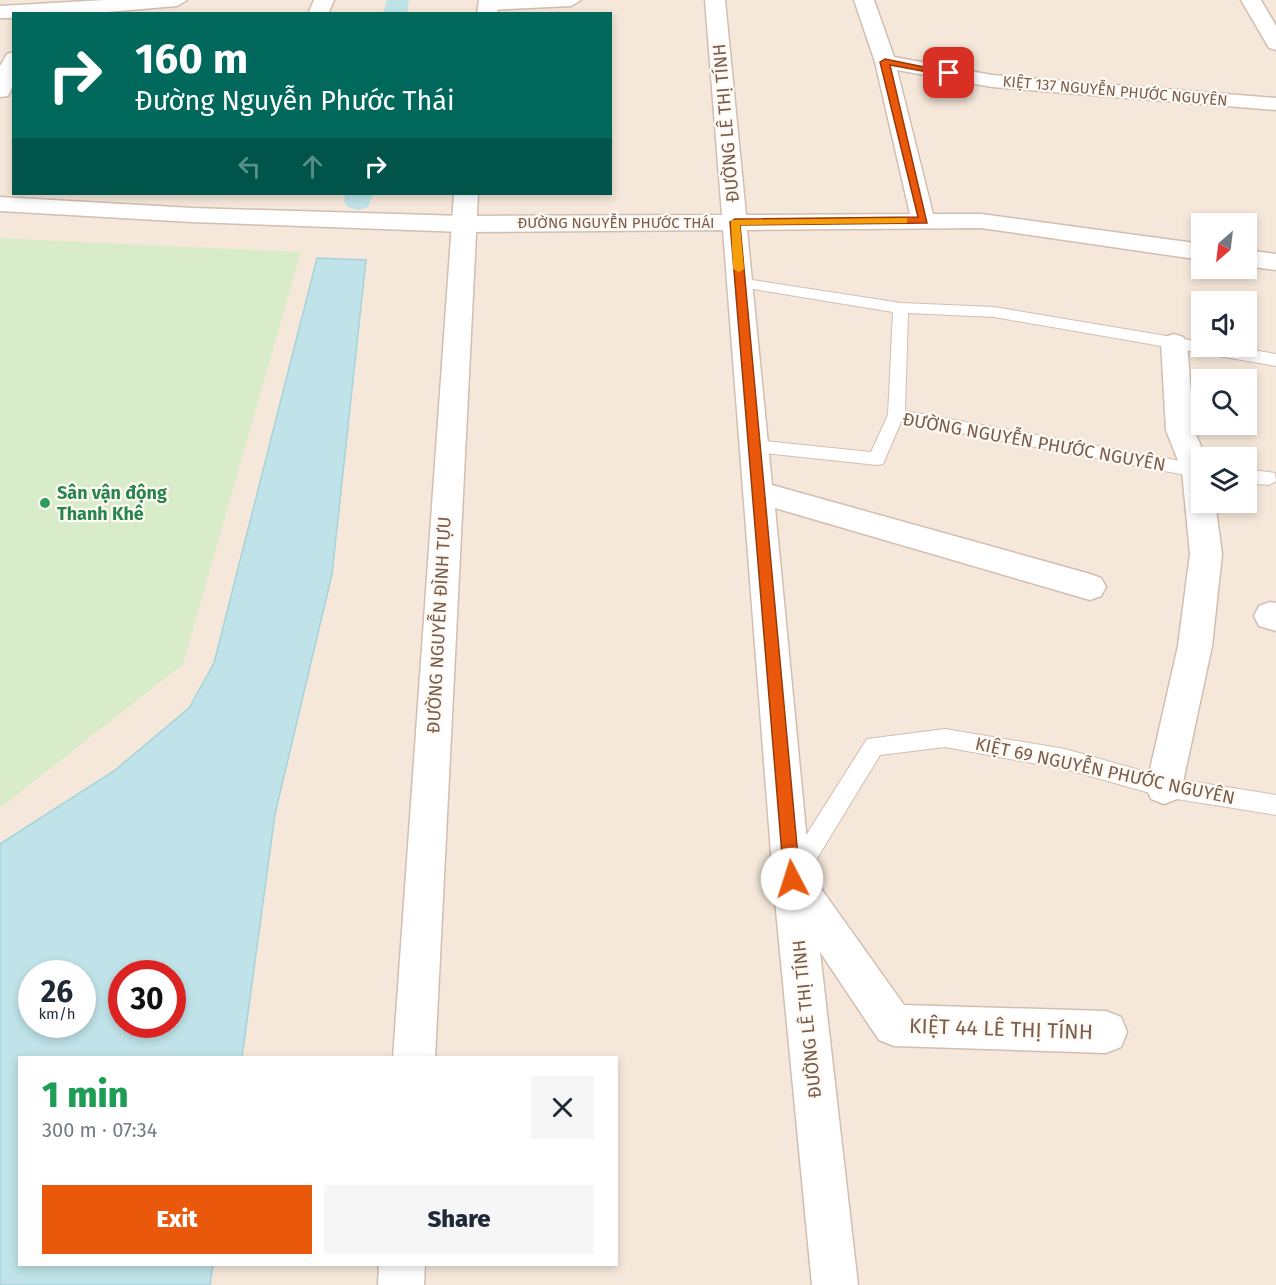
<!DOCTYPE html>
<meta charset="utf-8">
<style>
:root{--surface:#fff;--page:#f6f6f7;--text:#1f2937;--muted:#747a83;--accent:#ea580c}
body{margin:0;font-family:"Fira Sans",sans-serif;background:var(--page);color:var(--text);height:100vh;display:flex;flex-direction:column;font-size:22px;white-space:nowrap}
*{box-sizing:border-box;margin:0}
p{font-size:20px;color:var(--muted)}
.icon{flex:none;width:33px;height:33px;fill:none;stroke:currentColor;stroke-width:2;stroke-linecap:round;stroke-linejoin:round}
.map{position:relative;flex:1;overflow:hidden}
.details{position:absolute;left:18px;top:1056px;width:600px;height:210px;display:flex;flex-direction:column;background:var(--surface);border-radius:0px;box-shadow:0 3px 9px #0003}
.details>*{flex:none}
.hud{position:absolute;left:12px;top:12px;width:600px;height:183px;border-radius:0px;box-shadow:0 3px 9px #0003;background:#00695c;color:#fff;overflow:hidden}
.needle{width:39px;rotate:208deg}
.buttons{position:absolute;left:1191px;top:213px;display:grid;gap:12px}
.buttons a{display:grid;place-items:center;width:66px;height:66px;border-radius:0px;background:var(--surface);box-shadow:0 3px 9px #0003;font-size:30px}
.speed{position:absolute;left:18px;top:960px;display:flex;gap:12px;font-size:30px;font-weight:700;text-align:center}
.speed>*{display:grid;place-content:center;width:78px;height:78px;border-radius:50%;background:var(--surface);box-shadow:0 3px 9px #0003;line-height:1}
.speed small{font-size:15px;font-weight:400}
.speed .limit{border:9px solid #d22;background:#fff;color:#111}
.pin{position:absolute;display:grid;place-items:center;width:51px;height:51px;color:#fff;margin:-26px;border-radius:12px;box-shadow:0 3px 9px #0006}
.me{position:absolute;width:66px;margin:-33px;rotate:355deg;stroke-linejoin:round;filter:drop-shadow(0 0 4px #0008)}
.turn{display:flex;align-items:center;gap:21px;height:126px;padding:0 24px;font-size:27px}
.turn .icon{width:78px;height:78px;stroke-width:2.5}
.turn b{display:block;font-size:42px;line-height:51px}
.lanes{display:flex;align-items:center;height:57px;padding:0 24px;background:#0003;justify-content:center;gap:30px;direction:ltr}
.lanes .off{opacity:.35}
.round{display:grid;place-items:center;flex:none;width:63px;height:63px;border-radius:0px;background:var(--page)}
.head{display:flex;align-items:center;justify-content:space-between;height:102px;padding:0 24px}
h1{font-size:36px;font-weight:800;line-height:45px;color:#1e9e55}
.cta{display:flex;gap:12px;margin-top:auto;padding:12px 24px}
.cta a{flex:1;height:69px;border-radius:0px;background:var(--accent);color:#fff;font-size:24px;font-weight:800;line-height:69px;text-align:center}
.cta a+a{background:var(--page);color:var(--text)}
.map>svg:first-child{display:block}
.residential{fill:#f5e8da;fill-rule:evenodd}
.green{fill:#d8ecc9}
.water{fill:#bfe3e8;stroke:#a5d3da;stroke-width:1.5;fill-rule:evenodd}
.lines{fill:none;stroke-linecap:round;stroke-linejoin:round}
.canal{fill:#bfe3e8;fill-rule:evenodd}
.service-casing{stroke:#d1beb0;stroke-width:2}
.minor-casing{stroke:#d1beb0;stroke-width:3}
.tertiary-casing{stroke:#d1beb0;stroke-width:3}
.service{fill:#fff;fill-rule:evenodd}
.minor{fill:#fff;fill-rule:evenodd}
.tertiary{fill:#fff;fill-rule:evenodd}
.route{fill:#ea580c;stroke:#983908;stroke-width:1.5}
.slow{fill:#f59e0b}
.leisure-dot{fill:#2e9e5b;stroke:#fffaf3;stroke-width:2}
.labels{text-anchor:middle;stroke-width:4.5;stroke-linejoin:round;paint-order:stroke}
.far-street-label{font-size:15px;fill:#7a5c4d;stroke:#fffaf3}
.street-label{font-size:18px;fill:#7a5c4d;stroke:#fffaf3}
.leisure-label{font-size:18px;font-weight:bold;fill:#27864d;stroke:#fffaf3;text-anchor:start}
.near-street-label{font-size:21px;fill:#7a5c4d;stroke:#fffaf3}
</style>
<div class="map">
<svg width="1276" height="1285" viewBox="0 0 1276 1285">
<rect width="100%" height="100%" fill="#fdf6ec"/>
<!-- residential -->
<path class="residential" d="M0,0H1276V1285H0ZM14,14H610V194H14ZM1202,224H1246V268H1202ZM1202,302H1246V346H1202ZM1202,380H1246V424H1202ZM1202,458H1246V502H1202ZM32,974H82V1024H32ZM122,974H172V1024H122ZM20,1058H616V1264H20Z"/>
<!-- green -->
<polygon class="green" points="0,238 301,252 183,664 0,808"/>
<!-- water -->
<path class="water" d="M317,258L366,260L332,574L275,814L242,1057L20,1058V1264L213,1265L210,1285H0V844L114,771L189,708L214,663ZM32,974H82V1024H32ZM122,974H172V1024H122Z"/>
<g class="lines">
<!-- canal -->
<g class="canal">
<polygon points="387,0 409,0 407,14 383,14"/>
<polygon points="345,194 373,194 368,207 358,210 348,207 344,201"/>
</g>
<!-- service casing -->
<g class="service-casing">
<g id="service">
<polygon points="740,278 901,303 994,307 1202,342 1202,346 1229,346 1276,354 1276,366 994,317 908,313 905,411 1202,465 1202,478 901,422 883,464 877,465 754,452 748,450 745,446 748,442 754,440 871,452 888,415 893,312 735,286 732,283"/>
<polygon points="1246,469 1275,473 1276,481 1269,485 1246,483"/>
<polygon points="945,729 1065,749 1164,777 1276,795 1276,815 1164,797 1065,769 945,747 880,755 802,883 794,886 786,883 783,875 786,867 867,739"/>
</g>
</g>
<!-- minor casing -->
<g class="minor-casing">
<g id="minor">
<polygon points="105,0 187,0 177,6 84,14 14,14 14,18 0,18 0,6"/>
<polygon points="314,0 334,0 328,14 308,14"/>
<polygon points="482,0 581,0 571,6 489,10 482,8 479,4"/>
<polygon points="705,0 725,0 746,215 910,214 875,62 854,0 874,0 894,57 992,75 1276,98 1276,110 992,87 897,70 933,214 981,214 1202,244 1202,260 981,228 747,230 772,485 1090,574 1101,578 1106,587 1101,596 1090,600 775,508 810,873 904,1005 1106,1011 1121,1017 1127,1032 1121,1047 1106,1053 894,1046 879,1040 820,952 858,1285 812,1285 773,879 723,230 463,232 192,222 0,211 0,197 192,208 463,216 722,215"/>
<polygon points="1241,0 1261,0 1276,26 1276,50 1269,48"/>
<polygon points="14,52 14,84 8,96 0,97 0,66 7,54"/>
<polygon points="1246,250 1276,254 1276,270 1246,266"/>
<polygon points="1174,334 1183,337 1187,343 1194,430 1206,458 1202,458 1202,502 1215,502 1222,554 1212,646 1182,787 1177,799 1164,804 1151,799 1146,787 1178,646 1190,554 1182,471 1166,430 1161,343 1165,337"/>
<polygon points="1270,602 1276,603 1276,631 1259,626 1254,616 1259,606"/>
</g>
</g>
<!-- tertiary casing -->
<g class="tertiary-casing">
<g id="tertiary">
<polygon points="479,0 499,0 497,14 477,14"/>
<polygon points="454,194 478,194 435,1058 393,1058"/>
<polygon points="379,1264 425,1264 424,1285 378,1285"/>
</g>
</g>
<!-- service -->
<use href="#service" class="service"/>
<!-- minor -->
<use href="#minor" class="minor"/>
<!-- tertiary -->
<use href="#tertiary" class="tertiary"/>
</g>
<!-- route -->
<polygon class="route" points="885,59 953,73 949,76 890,65 927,223 740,225 800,879 797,884 792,887 786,884 784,879 730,222 735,219 918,217 880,62"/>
<!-- slow -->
<polygon class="slow" points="903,218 907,218 907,223 740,225 744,269 739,272 733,269 731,220"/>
<!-- markers -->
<circle class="leisure-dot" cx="45" cy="503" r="6"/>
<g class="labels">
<!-- far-street labels -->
<g class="far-street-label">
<text transform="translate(1115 91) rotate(5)" y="5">KIỆT 137 NGUYỄN PHƯỚC NGUYÊN</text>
<text x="616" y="228">ĐƯỜNG NGUYỄN PHƯỚC THÁI</text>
</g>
<!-- street labels -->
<g class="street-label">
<text transform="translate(726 123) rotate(-95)" y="6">ĐƯỜNG LÊ THỊ TÍNH</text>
<text transform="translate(1034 442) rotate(10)" y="6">ĐƯỜNG NGUYỄN PHƯỚC NGUYÊN</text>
<text transform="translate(439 625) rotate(-87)" y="6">ĐƯỜNG NGUYỄN ĐÌNH TỰU</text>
<text transform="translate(1105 771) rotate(12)" y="6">KIỆT 69 NGUYỄN PHƯỚC NGUYÊN</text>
<text transform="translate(807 1019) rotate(-96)" y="6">ĐƯỜNG LÊ THỊ TÍNH</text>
</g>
<!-- leisure labels -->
<g class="leisure-label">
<text x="57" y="499">Sân vận động<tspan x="57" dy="21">Thanh Khê</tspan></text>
</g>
<!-- near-street labels -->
<g class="near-street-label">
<text transform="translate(1001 1029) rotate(2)" y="7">KIỆT 44 LÊ THỊ TÍNH</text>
</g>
</g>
</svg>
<div class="buttons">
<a><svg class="needle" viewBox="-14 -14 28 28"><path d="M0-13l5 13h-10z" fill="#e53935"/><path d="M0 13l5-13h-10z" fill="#747a83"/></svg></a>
<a><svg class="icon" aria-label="sound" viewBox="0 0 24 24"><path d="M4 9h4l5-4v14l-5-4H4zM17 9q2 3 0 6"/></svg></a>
<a><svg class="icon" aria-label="search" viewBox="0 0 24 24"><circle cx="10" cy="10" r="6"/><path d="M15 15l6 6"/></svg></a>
<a><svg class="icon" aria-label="layers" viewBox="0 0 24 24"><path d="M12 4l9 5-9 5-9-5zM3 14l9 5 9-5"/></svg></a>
</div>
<div class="speed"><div>26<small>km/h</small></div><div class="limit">30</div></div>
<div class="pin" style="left:949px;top:73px;background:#d93025"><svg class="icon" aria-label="arrive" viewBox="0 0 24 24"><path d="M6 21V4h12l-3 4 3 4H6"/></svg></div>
<svg class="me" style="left:792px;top:879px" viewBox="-20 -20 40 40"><circle r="19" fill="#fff"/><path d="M0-13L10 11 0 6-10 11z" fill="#ea580c"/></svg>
<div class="hud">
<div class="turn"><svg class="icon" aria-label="right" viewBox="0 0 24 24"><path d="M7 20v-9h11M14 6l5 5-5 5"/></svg><div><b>160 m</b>Đường Nguyễn Phước Thái</div></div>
<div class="lanes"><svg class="icon off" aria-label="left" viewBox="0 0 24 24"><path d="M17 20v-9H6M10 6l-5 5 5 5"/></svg><svg class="icon off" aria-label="ahead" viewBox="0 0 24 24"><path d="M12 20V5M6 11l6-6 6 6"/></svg><svg class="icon" aria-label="right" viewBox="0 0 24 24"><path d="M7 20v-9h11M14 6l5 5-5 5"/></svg></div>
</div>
<section class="details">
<div class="head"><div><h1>1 min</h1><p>300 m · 07:34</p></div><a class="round"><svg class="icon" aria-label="close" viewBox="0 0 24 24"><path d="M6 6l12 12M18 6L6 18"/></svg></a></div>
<div class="cta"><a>Exit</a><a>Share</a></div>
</section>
</div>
